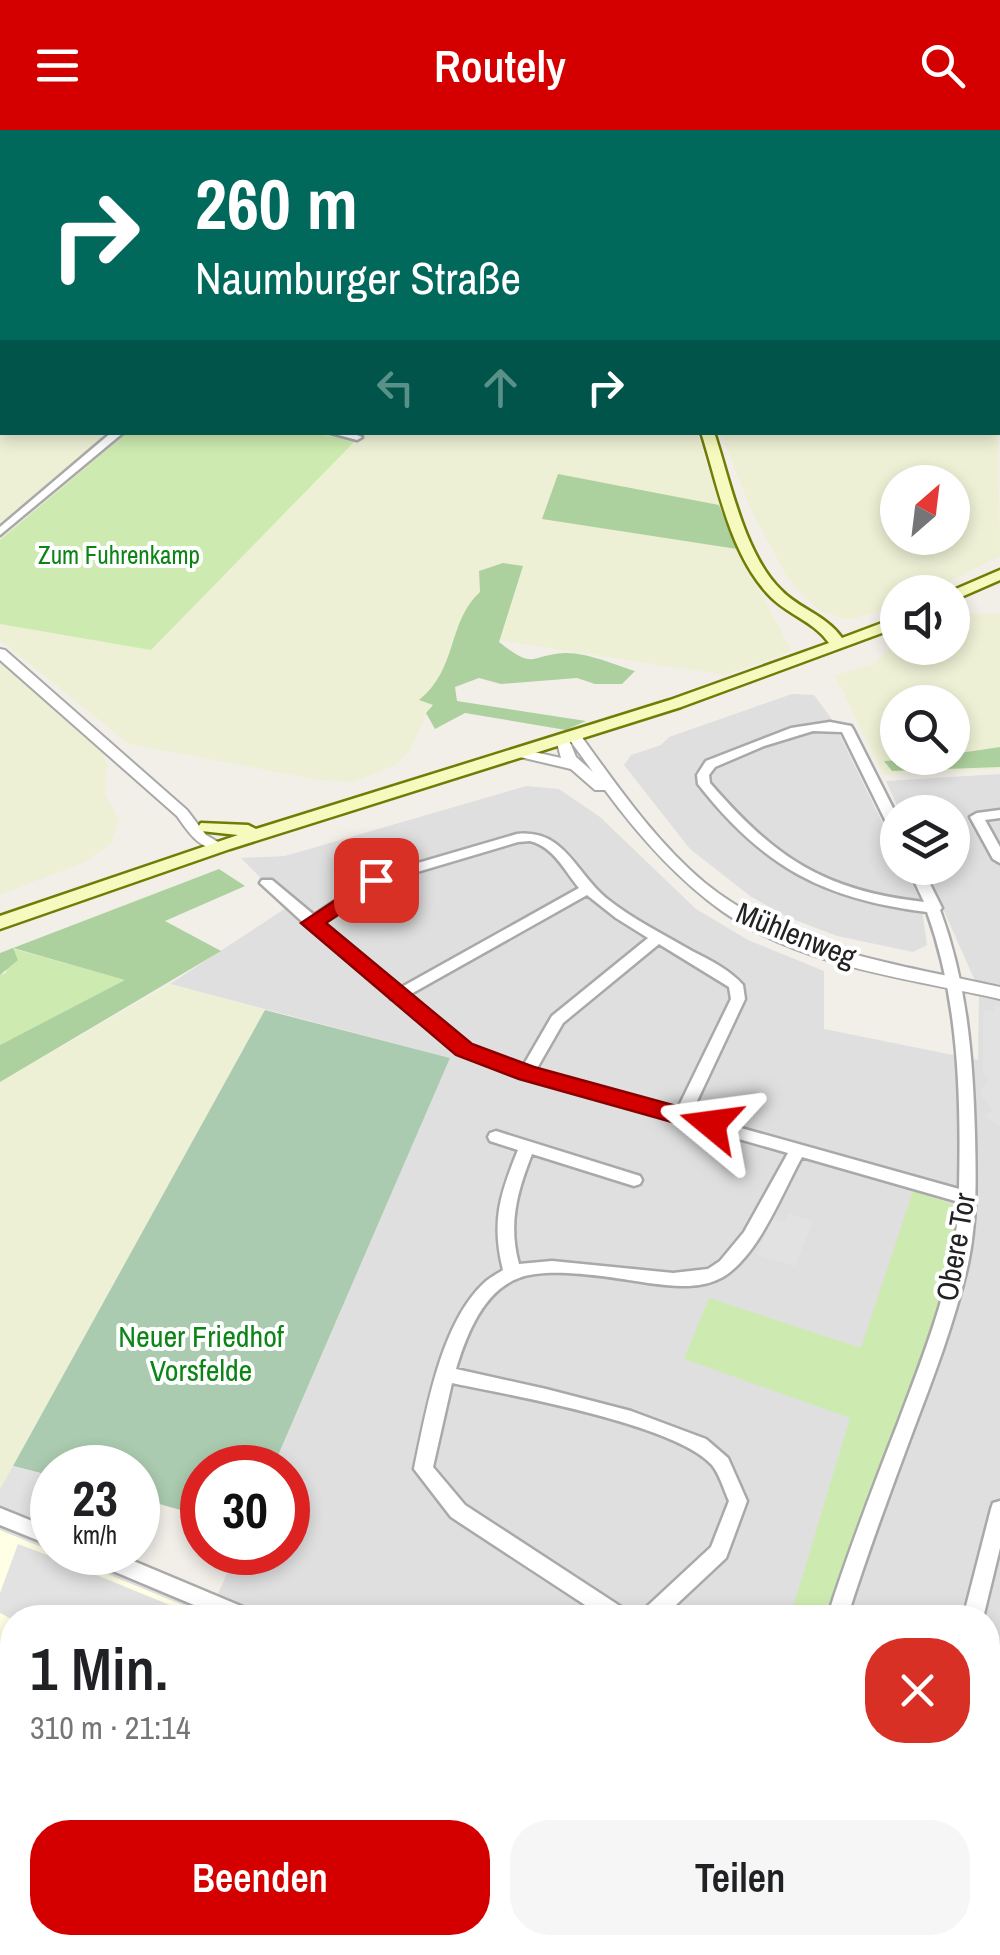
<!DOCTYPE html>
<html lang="de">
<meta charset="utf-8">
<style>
:root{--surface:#fff;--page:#f6f6f6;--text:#202124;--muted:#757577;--accent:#d40000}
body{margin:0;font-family:"Archivo Narrow",sans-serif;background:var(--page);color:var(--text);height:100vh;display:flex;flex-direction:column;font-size:38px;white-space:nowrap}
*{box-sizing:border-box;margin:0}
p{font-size:32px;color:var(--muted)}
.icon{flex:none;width:55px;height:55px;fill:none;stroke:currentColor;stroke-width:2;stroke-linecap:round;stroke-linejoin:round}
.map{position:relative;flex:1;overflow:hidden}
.details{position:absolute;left:0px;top:1475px;width:1000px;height:350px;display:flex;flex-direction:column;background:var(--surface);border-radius:40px 40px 0 0;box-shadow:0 5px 15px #0003}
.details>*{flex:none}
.hud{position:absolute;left:0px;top:0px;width:1000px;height:305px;box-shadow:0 5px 15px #0003;background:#00695c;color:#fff;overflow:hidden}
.needle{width:65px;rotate:28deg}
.tools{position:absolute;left:880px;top:335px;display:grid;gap:20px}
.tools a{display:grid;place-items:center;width:90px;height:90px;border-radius:50%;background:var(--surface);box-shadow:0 5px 15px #0003;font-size:50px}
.speed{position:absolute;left:30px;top:1315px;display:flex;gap:20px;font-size:50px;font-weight:700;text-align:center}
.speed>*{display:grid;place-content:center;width:130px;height:130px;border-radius:50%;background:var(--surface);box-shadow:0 5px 15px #0003;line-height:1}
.speed small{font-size:25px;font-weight:400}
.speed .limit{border:15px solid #d22;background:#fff;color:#111}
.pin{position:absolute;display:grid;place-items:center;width:85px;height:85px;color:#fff;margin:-42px;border-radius:20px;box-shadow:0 5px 15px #0006}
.me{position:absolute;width:110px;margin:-55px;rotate:286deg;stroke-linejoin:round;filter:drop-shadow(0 0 8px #0008)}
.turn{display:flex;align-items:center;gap:35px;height:210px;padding:0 30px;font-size:45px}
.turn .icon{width:130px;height:130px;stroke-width:2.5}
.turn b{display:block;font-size:70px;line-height:85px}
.lanes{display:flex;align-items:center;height:95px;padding:0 30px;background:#0003;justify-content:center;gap:50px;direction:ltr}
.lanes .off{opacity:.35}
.round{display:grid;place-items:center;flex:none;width:105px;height:105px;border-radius:40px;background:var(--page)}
.summary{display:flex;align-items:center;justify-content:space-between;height:170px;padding:0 30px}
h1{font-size:60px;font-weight:600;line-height:75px}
.cta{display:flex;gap:20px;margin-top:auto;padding:20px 30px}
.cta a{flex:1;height:115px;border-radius:40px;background:var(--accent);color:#fff;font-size:40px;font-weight:600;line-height:115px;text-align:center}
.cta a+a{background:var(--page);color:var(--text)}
header{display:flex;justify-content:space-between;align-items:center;height:130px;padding:0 30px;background:var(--accent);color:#fff;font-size:45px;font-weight:600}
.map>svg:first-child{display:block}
.residential{fill:#e0dfdf;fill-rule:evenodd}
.industrial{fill:#ebdbe8}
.education{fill:#ffffe5}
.farmland{fill:#eef0d5;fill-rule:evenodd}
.grass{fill:#cdebb0}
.forest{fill:#add19e}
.cemetery{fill:#aacbaf}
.parking{fill:#e2e2e2}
.building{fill:#c7bfb8;stroke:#c4b6ab;stroke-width:2.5}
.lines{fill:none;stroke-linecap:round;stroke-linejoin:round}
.minor-casing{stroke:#a9a9a9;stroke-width:5}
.tertiary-casing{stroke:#a9a9a9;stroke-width:4}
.secondary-casing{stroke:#707d05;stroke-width:5}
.minor{fill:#fff;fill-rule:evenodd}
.tertiary{fill:#fff;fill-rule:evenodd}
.secondary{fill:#f7fabf;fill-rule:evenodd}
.route{fill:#d40000;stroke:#8a0000;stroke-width:2.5}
.labels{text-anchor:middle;stroke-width:8;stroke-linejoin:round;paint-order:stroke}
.far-park-label{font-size:25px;fill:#0c8416;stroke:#fff}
.street-label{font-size:30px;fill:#222;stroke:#fff}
.park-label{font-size:30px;fill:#0c8416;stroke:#fff}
</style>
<header><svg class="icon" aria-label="menu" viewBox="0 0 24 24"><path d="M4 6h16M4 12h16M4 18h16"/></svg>Routely<svg class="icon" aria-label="search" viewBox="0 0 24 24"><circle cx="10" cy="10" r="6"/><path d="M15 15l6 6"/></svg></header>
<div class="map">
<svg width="1000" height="1825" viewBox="0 0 1000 1825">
<rect width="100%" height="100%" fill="#f2efe9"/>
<!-- residential -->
<g class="residential">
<polygon points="792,564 814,565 833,591 897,723 898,738 904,738 921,772 927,815 913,822 837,806 787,787 750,766 690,719 624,635 631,625 661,615 669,607"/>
<path d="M1000,644V1825H0V1376L52,1398V1422L114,1423L218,1464L236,1423L288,1422V1338L273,1337L450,928L170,854L289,776L241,728L285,726L526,656L559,659L600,687L696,779L748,810L824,841V899L978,930L979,860L925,738H952V682H900L886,651ZM12,1488H988V1812H12Z"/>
</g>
<!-- industrial -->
<polygon class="industrial" points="248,1813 412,1813 409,1825 243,1825"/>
<!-- education -->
<polygon class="education" points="0,1400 212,1487 12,1488 12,1812 248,1813 243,1825 0,1825"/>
<!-- farmland -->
<g class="farmland">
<polygon points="201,0 600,0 131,2"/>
<polygon points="0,157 2,302 696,303 737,419 792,521 725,545 464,505 410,620 394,636 353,652 319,650 129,614 0,510"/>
<path d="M998,300L1000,426L929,462H898L897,476L849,490L820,481L788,449L749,376L721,303ZM952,352V408H898V352Z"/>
<path d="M965,483L1000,484V639L883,645L835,545L873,535L897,511L898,518H952L953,486ZM898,572H952V628H898Z"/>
<polygon points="0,532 103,623 107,635 105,664 119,690 111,713 85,732 0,765"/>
<polygon points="170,854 265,880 0,1359 0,952"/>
</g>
<!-- grass -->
<g class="grass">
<polygon points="313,303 355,311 151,520 0,494 0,410 127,303"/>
<polygon points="11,818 126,850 0,915 0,845 6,843"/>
<polygon points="913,1061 952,1074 968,1087 957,1146 839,1487 790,1487 850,1288 684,1229 709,1168 861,1218"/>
</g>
<!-- forest -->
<g class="forest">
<polygon points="558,344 719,375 737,419 542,389"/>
<path d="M503,433L523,436L499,512C536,541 528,525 565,523C586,522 615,535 635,541L622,554H595L577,548L501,554L479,548L455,557L457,571L586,591L566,600L465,583L435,599L426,583L433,575L419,570C458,539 447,492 480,462L479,441Z"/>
<polygon points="1000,617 1000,637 892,641 884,631 952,628 953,624"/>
<polygon points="219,739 245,756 165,791 221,821 0,952 0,915 125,850 13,818 18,830 0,845 0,823"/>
</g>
<!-- cemetery -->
<polygon class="cemetery" points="265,880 450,928 273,1337 202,1338 202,1386 138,1368 138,1338 52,1338 52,1346 13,1336"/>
<!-- parking -->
<g class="parking">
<polygon points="994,876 1000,876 1000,998 984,985 992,981 980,963 990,947 983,944 983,884 985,880 994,882"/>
<polygon points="788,1083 813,1091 795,1136 757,1125 772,1089 784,1093"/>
<polygon points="13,1336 52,1346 52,1398 0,1376 0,1359"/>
<polygon points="18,1414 50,1426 199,1487 12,1489 0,1483 0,1463"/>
</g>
<!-- building -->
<polygon class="building" points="0,1700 12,1704 12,1789 0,1785"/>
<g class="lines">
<!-- minor casing -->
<g class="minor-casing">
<g id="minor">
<polygon points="112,302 124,302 0,405 0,397"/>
<polygon points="327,302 349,302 362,307 357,310"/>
<path d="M830,592L851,596L853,599L898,688V706L891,702L842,602L813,601L764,616L715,637L709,645L710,653C775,728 824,761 924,772L908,738H922L942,778L940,780C967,853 973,928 975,1005C976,1049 977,1091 968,1134C955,1191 934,1246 913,1301C890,1363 867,1424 847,1488H827C848,1422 873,1357 898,1293C925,1221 955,1148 959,1072L802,1027C782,1063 759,1125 723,1147C700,1160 673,1156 648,1153C616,1148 549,1136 519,1148C483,1161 466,1206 456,1239L546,1259L631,1281L706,1309L728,1328L747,1371L726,1428L662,1488H638L641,1482L711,1417L729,1371C724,1360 720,1345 712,1335C675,1294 510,1265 452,1253L433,1337L465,1375L629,1482L632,1488H605L451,1387L414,1339C426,1283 440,1194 484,1153C489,1148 497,1144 503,1140C491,1092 500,1064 518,1020L490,1011L488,1007L490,1003L496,1001L640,1046L642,1050L640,1054L634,1056L532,1024C517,1062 508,1094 519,1134L552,1131L673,1143L708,1139L720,1131L744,1102L788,1023L522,947L459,924L397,871L391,869L389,865L307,796L260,753L262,750H272L314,785L370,747L517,704C564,699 575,742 606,768C632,789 663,804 692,821C710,830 730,840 743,855L745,869L691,984L959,1059C961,966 959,871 927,782C823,769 763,737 698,654L697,645L706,631L791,598ZM530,711C554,717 564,740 579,758L400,858L322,792L380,753L518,712ZM587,765L616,788L648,808L552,886L523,936L469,916L409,865ZM659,814L729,857L731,869L677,980L536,940L563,893Z"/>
<polygon points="1000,680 1000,688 985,690 1000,717 1000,733 993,729 970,687 977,683"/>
<polygon points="1000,1371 1000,1418 983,1488 963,1488 991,1379 993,1373"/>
<polygon points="0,1378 52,1399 52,1416 0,1395"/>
<polygon points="80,1422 112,1422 255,1482 258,1488 225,1488 82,1428"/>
<polygon points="988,1509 1000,1516 1000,1537 988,1530"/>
<polygon points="412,1812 434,1812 430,1825 408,1825"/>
<polygon points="741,1812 763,1812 759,1825 737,1825"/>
<path d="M946,1812C962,1812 981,1808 988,1825C972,1825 953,1825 946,1812Z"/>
</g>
</g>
<!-- tertiary casing -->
<g class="tertiary-casing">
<g id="tertiary">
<path d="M0,519L5,520L187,680L206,705L225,716L223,719C200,721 189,703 177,686L0,530Z"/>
<path d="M576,605L581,606C618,657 656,712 705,753C789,821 898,834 1000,857V869C908,848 801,837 722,781C676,748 639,706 605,660H595L571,639L520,627L518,624L525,620L561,628L557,613L564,609L569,610L576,627L593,642L569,609Z"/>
</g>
</g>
<!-- secondary casing -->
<g class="secondary-casing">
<g id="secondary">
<path d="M701,302H714C730,350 744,424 781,460C799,479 826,485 842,508L898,487V497L681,577L230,719L0,799V786L238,705L201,701L198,697L201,693L248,695L256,699L670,570L829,513C813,490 785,484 767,463C729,421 718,355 701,302Z"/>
<polygon points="1000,440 1000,450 952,471 952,462 949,462"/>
</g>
</g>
<!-- minor -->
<use href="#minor" class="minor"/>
<!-- tertiary -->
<use href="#tertiary" class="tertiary"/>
<!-- secondary -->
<use href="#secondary" class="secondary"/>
</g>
<!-- route -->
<polygon class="route" points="376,743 383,745 383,755 326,793 472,914 534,937 720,988 720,1001 711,1003 519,949 456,925 301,793"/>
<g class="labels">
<!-- far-park labels -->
<g class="far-park-label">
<text x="119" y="434">Zum Fuhrenkamp</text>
</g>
<!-- street labels -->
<g class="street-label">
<text transform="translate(796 805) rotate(22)" y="10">Mühlenweg</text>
<text transform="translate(956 1117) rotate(-80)" y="10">Obere Tor</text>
</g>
<!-- park labels -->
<g class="park-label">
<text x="201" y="1217">Neuer Friedhof<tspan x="201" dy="34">Vorsfelde</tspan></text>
</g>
</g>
</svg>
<div class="tools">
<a><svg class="needle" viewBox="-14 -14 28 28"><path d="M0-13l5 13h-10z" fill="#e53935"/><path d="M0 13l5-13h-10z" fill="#757577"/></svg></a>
<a><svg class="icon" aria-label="sound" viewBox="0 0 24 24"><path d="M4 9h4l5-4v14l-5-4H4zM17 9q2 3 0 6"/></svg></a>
<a><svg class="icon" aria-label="search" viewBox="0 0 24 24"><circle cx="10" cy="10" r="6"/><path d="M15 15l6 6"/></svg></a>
<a><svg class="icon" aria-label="layers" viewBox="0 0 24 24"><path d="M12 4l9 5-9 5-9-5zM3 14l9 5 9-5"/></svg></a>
</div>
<div class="speed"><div>23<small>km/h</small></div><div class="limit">30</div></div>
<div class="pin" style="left:376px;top:750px;background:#d93025"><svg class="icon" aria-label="arrive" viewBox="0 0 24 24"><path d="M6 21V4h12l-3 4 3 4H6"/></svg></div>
<svg class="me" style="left:711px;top:994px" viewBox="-20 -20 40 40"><path d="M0-17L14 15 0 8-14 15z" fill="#d40000" stroke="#fff" stroke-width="4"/></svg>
<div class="hud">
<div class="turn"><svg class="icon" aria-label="right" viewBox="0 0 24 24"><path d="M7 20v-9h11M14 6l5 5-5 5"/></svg><div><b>260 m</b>Naumburger Straße</div></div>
<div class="lanes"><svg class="icon off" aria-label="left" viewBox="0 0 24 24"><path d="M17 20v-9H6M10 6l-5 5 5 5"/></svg><svg class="icon off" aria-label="ahead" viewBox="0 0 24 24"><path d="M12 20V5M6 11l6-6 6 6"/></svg><svg class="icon" aria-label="right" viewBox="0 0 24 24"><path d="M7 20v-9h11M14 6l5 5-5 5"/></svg></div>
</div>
<section class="details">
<div class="summary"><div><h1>1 Min.</h1><p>310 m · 21:14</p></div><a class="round" style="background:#d93025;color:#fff"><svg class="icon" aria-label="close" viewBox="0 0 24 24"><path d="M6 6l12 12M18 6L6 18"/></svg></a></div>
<div class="cta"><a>Beenden</a><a>Teilen</a></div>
</section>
</div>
